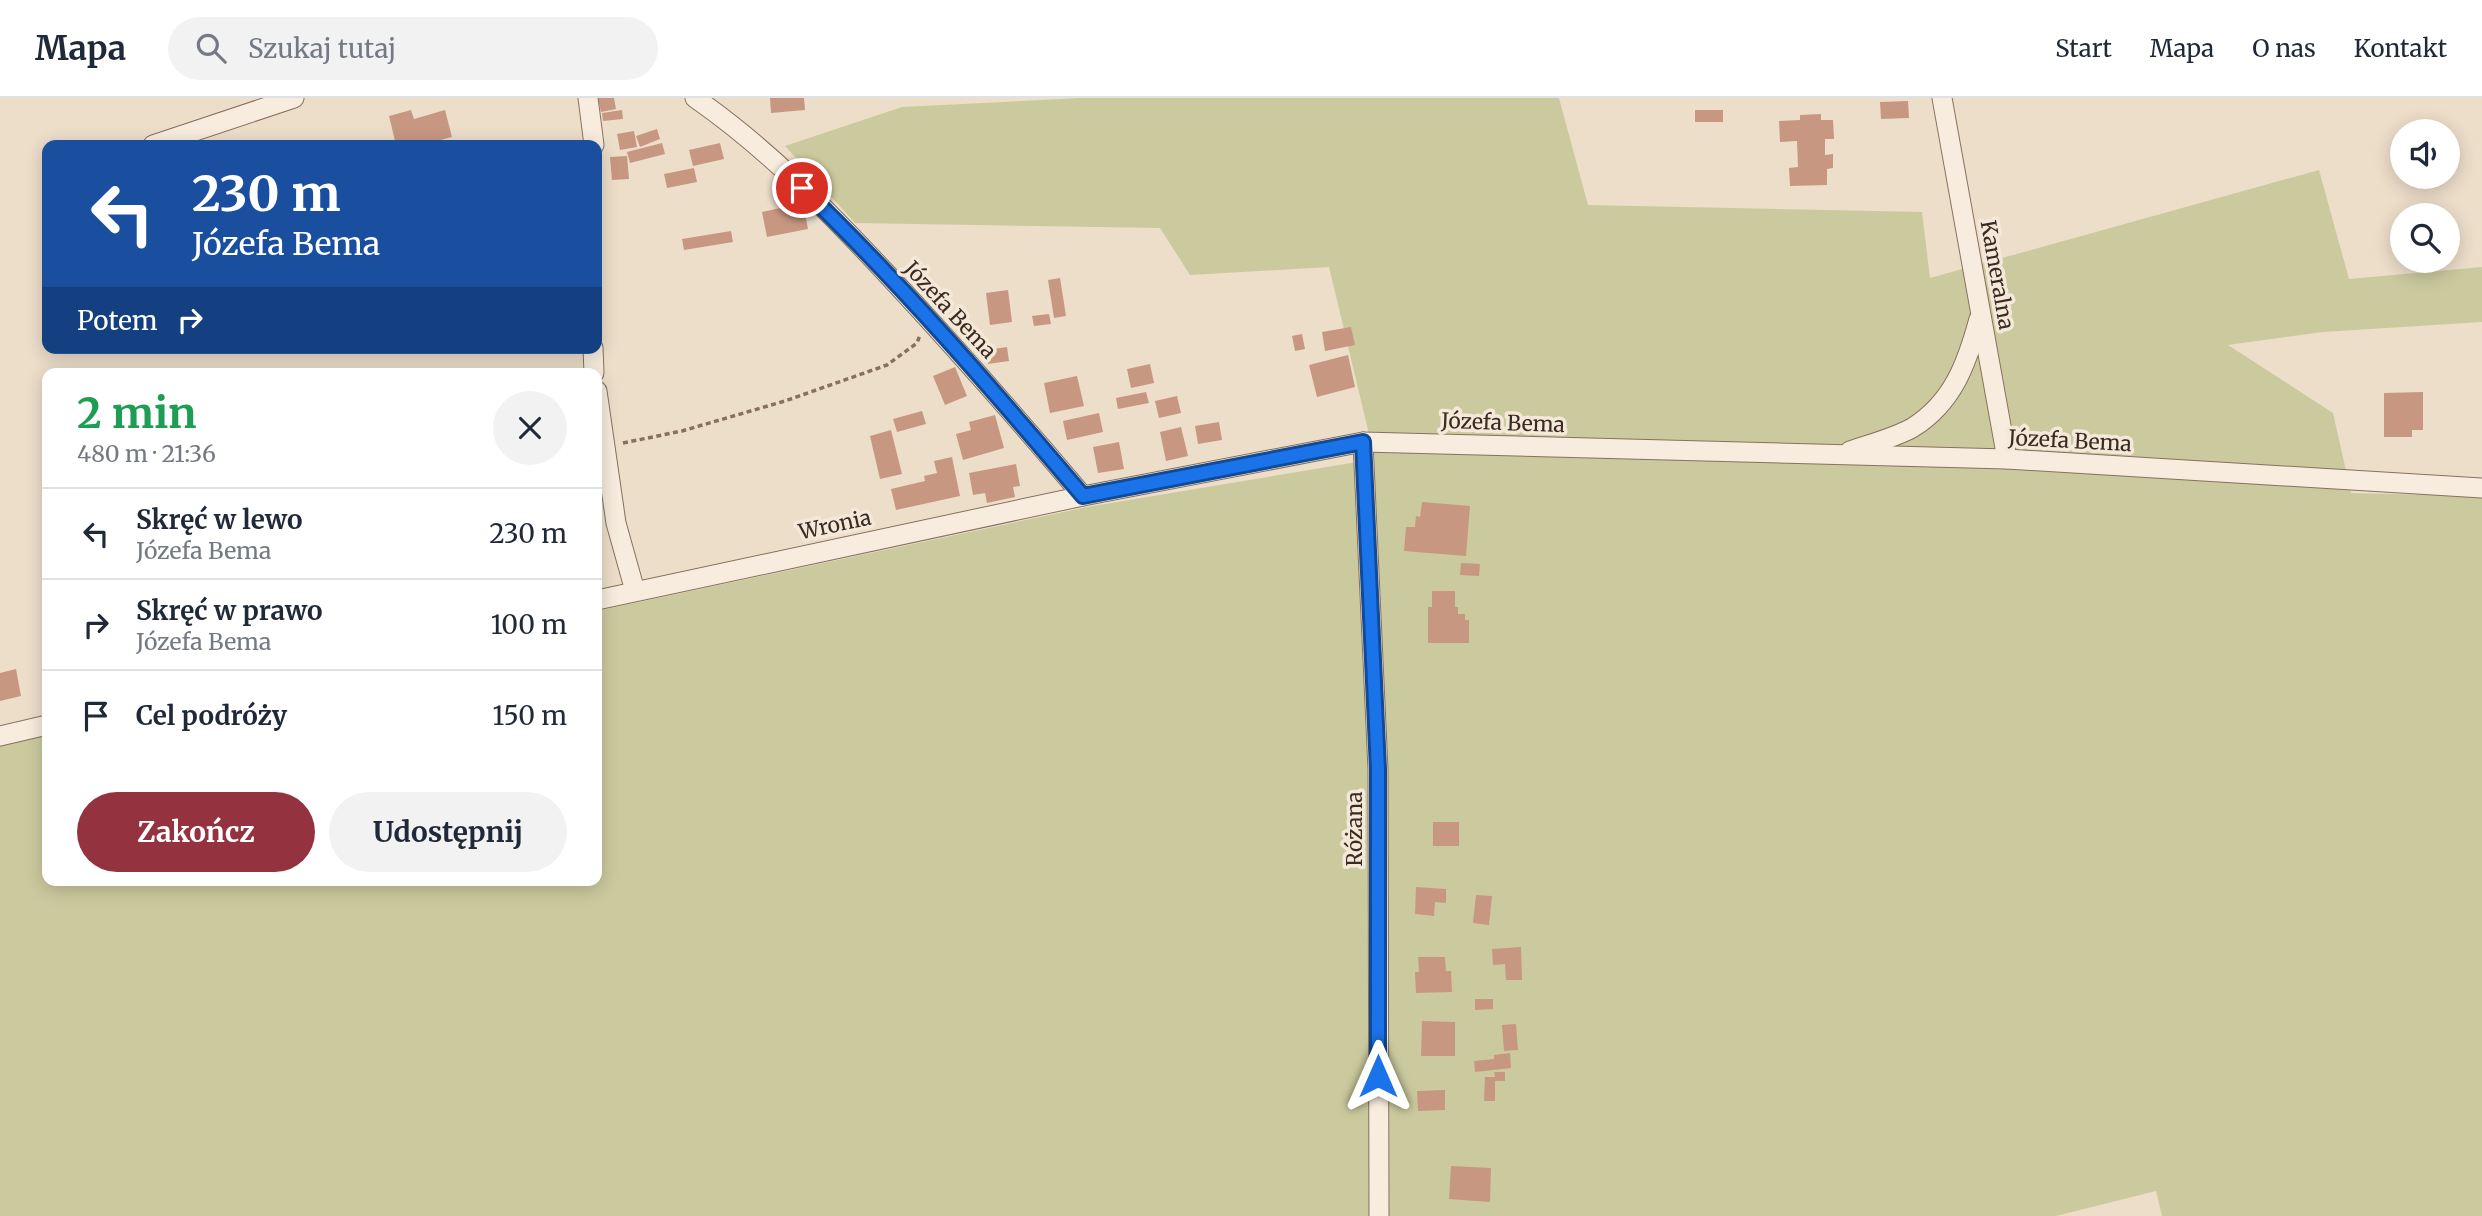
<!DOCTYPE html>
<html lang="pl">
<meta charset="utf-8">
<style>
:root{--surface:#fff;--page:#f2f2f3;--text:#1f2937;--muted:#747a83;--line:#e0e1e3;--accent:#94323f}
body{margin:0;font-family:Merriweather,serif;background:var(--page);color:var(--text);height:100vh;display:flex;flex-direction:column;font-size:26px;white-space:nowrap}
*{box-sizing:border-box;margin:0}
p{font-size:23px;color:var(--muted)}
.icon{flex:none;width:38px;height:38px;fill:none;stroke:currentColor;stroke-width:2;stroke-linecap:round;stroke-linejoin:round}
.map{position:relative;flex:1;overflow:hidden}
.side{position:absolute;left:42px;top:270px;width:560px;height:518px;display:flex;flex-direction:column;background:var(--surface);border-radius:14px;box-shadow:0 4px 18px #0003}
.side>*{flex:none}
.guide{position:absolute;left:42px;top:42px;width:560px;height:214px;border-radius:14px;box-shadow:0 4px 18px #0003;background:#1a4fa0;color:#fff;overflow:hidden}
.fabs{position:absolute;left:2390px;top:21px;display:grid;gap:14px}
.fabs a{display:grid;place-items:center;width:70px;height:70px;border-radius:50%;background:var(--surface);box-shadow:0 4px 18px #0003;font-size:35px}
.pin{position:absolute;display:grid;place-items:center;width:60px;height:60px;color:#fff;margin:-30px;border:4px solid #fff;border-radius:50%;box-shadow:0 2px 7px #0007}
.me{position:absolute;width:77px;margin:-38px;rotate:0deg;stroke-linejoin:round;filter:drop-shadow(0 0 5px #0008)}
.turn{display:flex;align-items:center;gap:24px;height:147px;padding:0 35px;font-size:32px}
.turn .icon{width:91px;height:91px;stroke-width:2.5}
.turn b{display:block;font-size:49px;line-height:60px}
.then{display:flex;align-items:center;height:66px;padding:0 35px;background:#0003;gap:14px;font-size:26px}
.round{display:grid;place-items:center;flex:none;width:74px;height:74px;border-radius:37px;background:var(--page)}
.overview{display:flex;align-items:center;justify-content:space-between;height:119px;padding:0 35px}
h1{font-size:42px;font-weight:700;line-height:52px;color:#1e9e55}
.primary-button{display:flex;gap:14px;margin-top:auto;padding:14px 35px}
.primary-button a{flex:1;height:80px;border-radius:42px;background:var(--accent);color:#fff;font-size:28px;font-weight:700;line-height:80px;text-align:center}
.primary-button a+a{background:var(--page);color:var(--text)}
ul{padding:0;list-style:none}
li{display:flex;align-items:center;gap:21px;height:91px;padding:0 35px;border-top:2px solid var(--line)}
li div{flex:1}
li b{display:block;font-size:26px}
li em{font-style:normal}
header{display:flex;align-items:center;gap:42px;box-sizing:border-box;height:98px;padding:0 35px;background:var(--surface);border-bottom:2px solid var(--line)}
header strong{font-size:33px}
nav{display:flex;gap:38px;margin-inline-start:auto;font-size:24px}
.search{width:490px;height:63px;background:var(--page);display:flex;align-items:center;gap:18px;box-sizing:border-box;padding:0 24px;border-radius:38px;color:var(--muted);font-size:26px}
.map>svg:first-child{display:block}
.green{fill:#cbca9e}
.building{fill:#c89782}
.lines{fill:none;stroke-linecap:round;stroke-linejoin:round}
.minor-casing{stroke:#88705f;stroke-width:21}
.path{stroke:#88705f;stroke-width:3.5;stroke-dasharray:5 3.5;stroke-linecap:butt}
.minor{stroke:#f7ecdd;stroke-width:19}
.route-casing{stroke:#114b97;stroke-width:18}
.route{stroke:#1a73e8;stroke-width:12}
.labels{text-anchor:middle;stroke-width:7;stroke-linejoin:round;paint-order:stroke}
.street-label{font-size:21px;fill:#3a2a22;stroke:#f4e9d9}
</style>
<header>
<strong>Mapa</strong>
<div class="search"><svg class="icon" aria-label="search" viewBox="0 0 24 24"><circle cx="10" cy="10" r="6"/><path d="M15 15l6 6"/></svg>Szukaj tutaj</div>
<nav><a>Start</a><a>Mapa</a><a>O nas</a><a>Kontakt</a></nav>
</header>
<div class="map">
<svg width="2482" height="1118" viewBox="0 0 2482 1118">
<rect width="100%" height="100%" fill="#eddeca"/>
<!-- green -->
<polygon class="green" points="1081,0 1559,0 1588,107 1922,114 1930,180 2319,72 2349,181 2482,169 2482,224 2323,234 2228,247 2333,315 2351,395 2482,398 2482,1118 2162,1118 2156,1093 2056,1118 0,1118 0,645 47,634 47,782 597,782 597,513 1087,409 1375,361 1329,169 1190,177 1160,130 855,125 785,48 902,9"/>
<!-- building -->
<g class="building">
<polygon points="598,0 614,0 616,11 601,14"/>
<polygon points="770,0 804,0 805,12 771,15"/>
<polygon points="1908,3 1909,20 1881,21 1880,4"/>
<polygon points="411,12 414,21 445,12 452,39 429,45 430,47 396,47 389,18"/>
<polygon points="622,12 623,21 603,23 602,15"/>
<rect x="1695" y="12" width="28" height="12"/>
<polygon points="1821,16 1821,22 1833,22 1834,41 1825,41 1825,57 1833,56 1833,70 1827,71 1827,87 1790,88 1789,70 1798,69 1797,43 1780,44 1779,23 1800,22 1800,17"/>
<polygon points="657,31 660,41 640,49 636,38"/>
<polygon points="634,33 637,49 620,52 617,36"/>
<polygon points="662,45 665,56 630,65 627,54"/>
<polygon points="720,45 724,61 693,68 689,52"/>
<polygon points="627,58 629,81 612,82 610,59"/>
<polygon points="694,70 697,84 667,90 664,76"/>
<polygon points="803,105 808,131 767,139 762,114"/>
<polygon points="731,133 733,144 684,152 682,141"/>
<polygon points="1060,180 1066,218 1054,220 1048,182"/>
<polygon points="1008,192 1012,224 990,227 986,195"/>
<polygon points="1049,216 1051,226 1034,228 1032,218"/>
<polygon points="1351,229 1355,247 1325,253 1322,234"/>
<polygon points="1302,236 1305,251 1295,253 1292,238"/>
<polygon points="1007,249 1009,263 988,266 986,252"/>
<polygon points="1348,257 1355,289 1317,299 1309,267"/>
<polygon points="1150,266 1154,285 1131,290 1127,271"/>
<polygon points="955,269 967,298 945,307 933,278"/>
<polygon points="1077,278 1084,308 1050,315 1044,285"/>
<polygon points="1146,294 1149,305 1118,311 1116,300"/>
<polygon points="2423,294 2423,332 2412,332 2412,339 2384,339 2384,295"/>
<polygon points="1177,298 1181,315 1159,320 1155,303"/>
<polygon points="922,313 926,326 897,334 893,321"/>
<polygon points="1099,315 1103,334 1067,342 1063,323"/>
<polygon points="995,317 1004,350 963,362 956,336 971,332 969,324"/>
<polygon points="1219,324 1222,342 1198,346 1195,328"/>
<polygon points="1181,329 1188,358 1166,363 1160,334"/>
<polygon points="891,332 902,376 880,381 870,338"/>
<polygon points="1119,344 1124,371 1098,375 1093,349"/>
<polygon points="952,359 960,398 896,412 891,391 925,383 924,378 937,375 934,363"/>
<polygon points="1016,366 1020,388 1013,389 1015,399 987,405 985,395 973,397 969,375"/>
<polygon points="1422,404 1470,408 1466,458 1404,453 1406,429 1415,429 1416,418 1420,419"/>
<polygon points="1461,465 1480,466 1479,478 1460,477"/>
<polygon points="1432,493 1455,493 1455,509 1458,509 1458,516 1465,516 1465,522 1469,522 1469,545 1428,545 1428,509 1432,509"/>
<polygon points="16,571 21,598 0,603 0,575"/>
<rect x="1433" y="724" width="26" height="24"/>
<polygon points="1416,789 1446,791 1446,805 1435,804 1434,818 1415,816"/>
<polygon points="1476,797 1492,798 1489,827 1473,825"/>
<polygon points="1521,849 1522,882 1506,882 1505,866 1493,867 1492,851"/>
<polygon points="1418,859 1445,859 1446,873 1451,873 1452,894 1416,895 1415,874 1419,874"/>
<polygon points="1475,901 1493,901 1493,911 1475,912"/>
<polygon points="1422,923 1455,924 1455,958 1421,958"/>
<polygon points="1516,926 1518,952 1504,953 1502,927"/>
<polygon points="1510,955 1511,970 1475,974 1474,963 1494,961 1494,957"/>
<polygon points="1494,974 1505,974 1505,983 1495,983 1495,1003 1484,1003 1485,979 1495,979"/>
<polygon points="1445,992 1445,1012 1418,1013 1417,993"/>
<polygon points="1451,1068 1491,1070 1490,1104 1449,1101"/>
</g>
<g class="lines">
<!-- minor casing -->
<g class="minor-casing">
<g id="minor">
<polyline points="588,0 594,47"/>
<path d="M695,0C767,50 827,112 886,175C954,248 1019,322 1083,398L1363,344L2007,361L2482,390"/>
<polyline points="1942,0 2007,361"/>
<polyline points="153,47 294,0"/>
<polyline points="593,250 594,275"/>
<polyline points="597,293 616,425 635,493"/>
<polyline points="1363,344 1378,671 1379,1118"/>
<path d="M1850,353C1870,346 1894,340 1912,330C1953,305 1967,265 1979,221"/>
<polyline points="597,502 1083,398"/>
<polyline points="0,638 47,627"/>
</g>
</g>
<!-- path -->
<polyline class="path" points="623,345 682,333 785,303 887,267 917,245 920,237"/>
<!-- minor -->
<use href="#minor" class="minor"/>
</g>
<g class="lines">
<!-- route casing -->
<g class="route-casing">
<path id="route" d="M802,90C902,186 993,292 1083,398L1363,344L1378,671V978"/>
</g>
<!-- route -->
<use href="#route" class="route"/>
</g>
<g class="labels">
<!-- street labels -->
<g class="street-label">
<text transform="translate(1997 177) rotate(80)" y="7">Kameralna</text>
<text transform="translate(950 212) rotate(47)" y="7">Józefa Bema</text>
<text transform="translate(1503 325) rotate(2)" y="7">Józefa Bema</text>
<text transform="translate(2070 343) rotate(3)" y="7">Józefa Bema</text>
<text transform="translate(835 427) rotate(-12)" y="7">Wronia</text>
<text transform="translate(1355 731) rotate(-90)" y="7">Różana</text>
</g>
</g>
</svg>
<div class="fabs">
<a><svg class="icon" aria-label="sound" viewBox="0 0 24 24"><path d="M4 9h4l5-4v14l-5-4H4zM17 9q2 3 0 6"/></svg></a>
<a><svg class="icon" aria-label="search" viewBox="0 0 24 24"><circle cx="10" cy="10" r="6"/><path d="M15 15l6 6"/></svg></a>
</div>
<div class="pin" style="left:802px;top:90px;background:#d93025"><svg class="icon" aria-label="arrive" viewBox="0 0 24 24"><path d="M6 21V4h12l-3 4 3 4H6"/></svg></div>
<svg class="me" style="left:1378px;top:978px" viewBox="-20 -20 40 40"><path d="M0-17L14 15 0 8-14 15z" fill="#1a73e8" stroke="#fff" stroke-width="4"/></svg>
<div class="guide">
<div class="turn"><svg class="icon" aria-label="left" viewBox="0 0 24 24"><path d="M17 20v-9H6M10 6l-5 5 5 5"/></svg><div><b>230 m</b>Józefa Bema</div></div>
<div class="then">Potem<svg class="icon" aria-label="right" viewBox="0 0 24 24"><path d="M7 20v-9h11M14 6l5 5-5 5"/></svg></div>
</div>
<section class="side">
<div class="overview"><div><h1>2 min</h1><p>480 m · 21:36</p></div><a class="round"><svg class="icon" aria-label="close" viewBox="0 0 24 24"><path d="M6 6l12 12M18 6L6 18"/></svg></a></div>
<ul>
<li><svg class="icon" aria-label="left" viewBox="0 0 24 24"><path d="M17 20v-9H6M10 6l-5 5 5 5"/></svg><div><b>Skręć w lewo</b><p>Józefa Bema</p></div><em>230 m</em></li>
<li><svg class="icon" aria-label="right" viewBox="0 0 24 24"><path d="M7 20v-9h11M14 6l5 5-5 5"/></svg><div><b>Skręć w prawo</b><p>Józefa Bema</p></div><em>100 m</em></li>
<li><svg class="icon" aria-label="arrive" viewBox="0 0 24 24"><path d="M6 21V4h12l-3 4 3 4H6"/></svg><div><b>Cel podróży</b></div><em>150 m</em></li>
</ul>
<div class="primary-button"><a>Zakończ</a><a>Udostępnij</a></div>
</section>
</div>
